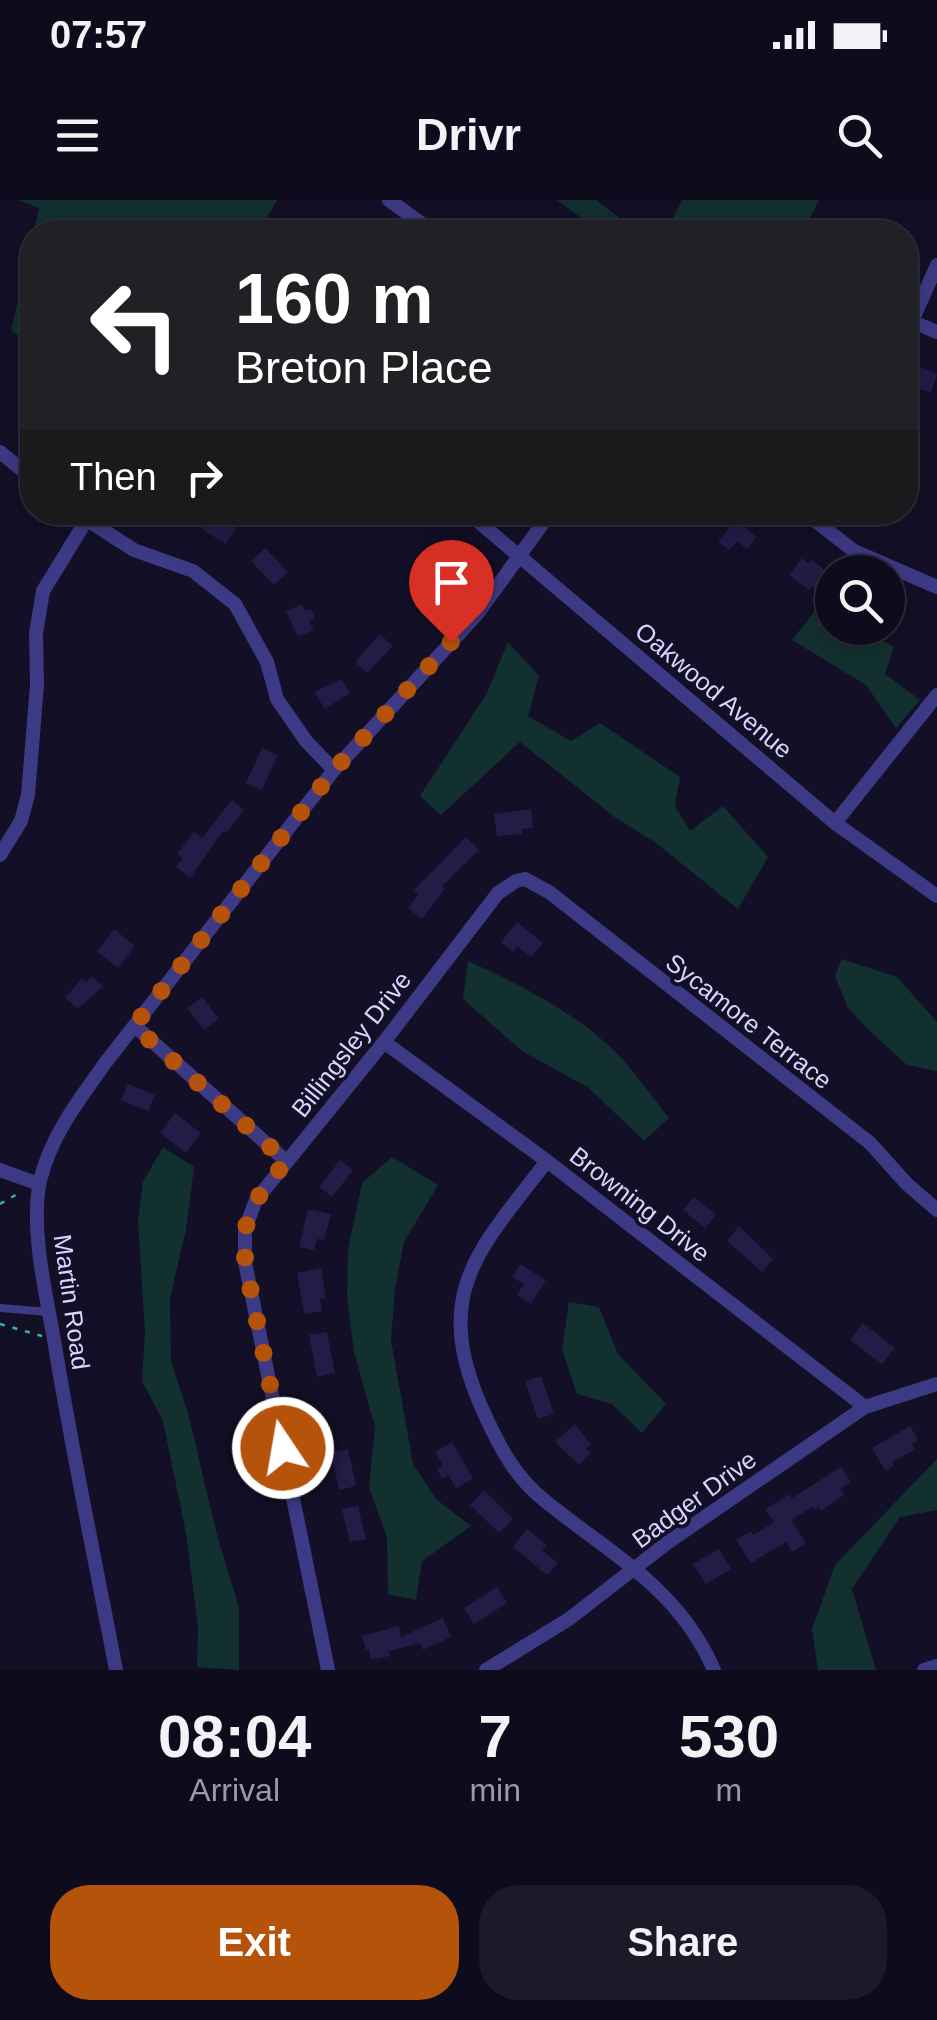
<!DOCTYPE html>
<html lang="en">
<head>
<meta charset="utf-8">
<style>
  body { margin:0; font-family:Arial,sans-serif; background:#1c1929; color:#f1f3f6; height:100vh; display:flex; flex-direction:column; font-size:38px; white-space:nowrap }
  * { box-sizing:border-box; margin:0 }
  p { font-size:32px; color:#9b9ba3 }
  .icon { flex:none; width:55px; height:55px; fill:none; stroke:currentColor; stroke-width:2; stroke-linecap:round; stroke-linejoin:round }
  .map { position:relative; height:1470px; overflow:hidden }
  .panel { display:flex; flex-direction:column; background:#0e0b1c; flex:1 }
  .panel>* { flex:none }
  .banner { position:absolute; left:20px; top:20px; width:898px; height:305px; border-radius:40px; box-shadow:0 5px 25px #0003,0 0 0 2px #2e2b3b; background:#202124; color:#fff; overflow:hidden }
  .controls { position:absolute; left:815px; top:355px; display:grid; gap:20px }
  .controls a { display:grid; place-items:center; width:90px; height:90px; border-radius:50%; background:#0e0b1c; box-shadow:0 5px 25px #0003,0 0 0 2px #2e2b3b; font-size:50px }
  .pin { position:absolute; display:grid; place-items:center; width:85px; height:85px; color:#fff; margin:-102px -42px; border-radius:50% 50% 50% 0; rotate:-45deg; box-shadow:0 0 10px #0007 }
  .pin .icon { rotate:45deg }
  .me { position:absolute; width:110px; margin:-55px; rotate:348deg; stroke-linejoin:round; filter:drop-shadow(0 0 8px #0008) }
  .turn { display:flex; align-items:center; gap:35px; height:210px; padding:0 50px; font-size:45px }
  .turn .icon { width:130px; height:130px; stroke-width:2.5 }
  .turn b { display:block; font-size:70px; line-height:85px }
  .then { display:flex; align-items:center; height:95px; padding:0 50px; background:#0003; gap:20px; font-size:38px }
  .eta { display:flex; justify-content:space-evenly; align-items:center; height:170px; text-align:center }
  .eta b { font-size:60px; font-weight:700; line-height:70px }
  .button { display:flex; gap:20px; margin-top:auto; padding:20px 50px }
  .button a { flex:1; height:115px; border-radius:40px; background:#b45309; color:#fff; font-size:40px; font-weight:700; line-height:115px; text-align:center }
  .button a+a { background:#1c1929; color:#f1f3f6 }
  .status { display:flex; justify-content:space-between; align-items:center; height:70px; padding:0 50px; background:#0e0b1c; direction:ltr }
  .status svg { height:28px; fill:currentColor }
  header { display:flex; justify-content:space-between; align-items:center; height:130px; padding:0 50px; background:#0e0b1c; font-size:45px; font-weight:700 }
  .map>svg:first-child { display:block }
  .green { fill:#12302f }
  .building { fill:#241b47 }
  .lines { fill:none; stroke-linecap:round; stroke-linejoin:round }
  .path { stroke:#2fb8b0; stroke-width:2.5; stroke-dasharray:5 8; stroke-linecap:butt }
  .lane { stroke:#3d3a85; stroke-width:8 }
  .street { stroke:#3d3a85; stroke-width:14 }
  .route { stroke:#b45309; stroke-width:18; stroke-dasharray:0 32.4 }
  .labels { text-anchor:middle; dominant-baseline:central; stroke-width:8; stroke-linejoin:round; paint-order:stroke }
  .street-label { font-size:25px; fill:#d9d4ff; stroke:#130f26 }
</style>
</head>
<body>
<div class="status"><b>07:57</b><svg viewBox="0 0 49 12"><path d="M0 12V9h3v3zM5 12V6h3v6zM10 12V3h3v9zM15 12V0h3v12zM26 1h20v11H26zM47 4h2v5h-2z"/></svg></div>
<header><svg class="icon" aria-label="menu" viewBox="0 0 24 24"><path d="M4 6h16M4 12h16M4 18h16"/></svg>Drivr<svg class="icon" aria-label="search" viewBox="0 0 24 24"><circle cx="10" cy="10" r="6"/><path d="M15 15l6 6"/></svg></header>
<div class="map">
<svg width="937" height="1470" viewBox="0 0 937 1470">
  <rect width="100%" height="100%" fill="#130f26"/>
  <path class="green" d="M19 0H277L259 32H34L39 8Z
    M557 0H596L626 23 672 20 682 0H819L803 32H600Z
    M32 38V144L11 131Z
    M818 407 832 415V428H857L894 447 885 474 920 500 896 528 866 485 792 440Z
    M508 442 539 476 528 516 571 541 600 523 680 577 675 606 690 631 723 606 768 657 738 709 656 643 616 618 520 542 441 615 420 596 487 493Z
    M842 759 897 777 937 822V871L907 865 870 831 848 808 835 776Z
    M468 761C525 787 582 815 625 862 640 880 654 899 669 918L644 941 589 888 522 851 463 799Z
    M163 947 194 967 186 1030 170 1098 171 1161 189 1217 217 1335 239 1408V1470L197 1467 198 1427 186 1333 163 1221 142 1181 145 1133 138 1020 143 982Z
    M392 957 438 985 404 1042 395 1089 391 1140 413 1264 437 1300 471 1326 422 1361 416 1400 388 1394 387 1338 369 1287 375 1227 354 1152 347 1096 348 1049 362 983Z
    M569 1102 599 1107 618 1154 666 1204 642 1233 612 1204 577 1194 562 1149Z
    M937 1259V1310L900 1317 852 1389 876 1470H818L812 1429 835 1365Z"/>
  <path class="building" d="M905 160 937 174 931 193 921 189 917 198 905 193Z
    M211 313 236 328 226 344 201 329Z
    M736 320 757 337 747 349 737 341 729 350 718 342Z
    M435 347 455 357 443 383 428 376 434 364 428 361Z
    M265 348 288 372 274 385 251 361Z
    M802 358 808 363 811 359 832 376V401L812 386 809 390 789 375Z
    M302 404 305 411 311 409 315 418 309 421 314 430 298 437 286 411Z
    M380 434 393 446 367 473 355 462Z
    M341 479 350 493 325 509 314 492Z
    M262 548 278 555 262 590 246 583Z
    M232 600 244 610 226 633 223 631 190 678 176 667 183 658 177 654 194 632 202 638Z
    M531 609 533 628 522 629V634L497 636 494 614Z
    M466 637 479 650 442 686 445 689 422 719 408 708 418 695 413 691Z
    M517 722 543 743 531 757 517 746 513 752 501 742Z
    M114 729 135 746 118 768 97 752Z
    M92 776 103 786 78 809 65 798 82 778 87 782Z
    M202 797 219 819 204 830 187 808Z
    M128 884 155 895 148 911 121 900Z
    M175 913 201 933 186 953 160 933Z
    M340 960 353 970 332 997 319 987Z
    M694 997 716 1015 705 1028 683 1010Z
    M308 1009 331 1014 324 1040 317 1039 314 1050 299 1047Z
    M739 1026 773 1059 762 1072 727 1041Z
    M520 1064 546 1080 531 1104 517 1095 524 1084 512 1077Z
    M321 1068 326 1098 320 1099 322 1111 304 1114 297 1073Z
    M863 1123 895 1148 882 1164 850 1140Z
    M327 1132 335 1173 317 1177 309 1135Z
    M541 1176 554 1214 538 1219 525 1181Z
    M575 1224 591 1244 586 1249 591 1253 579 1265 555 1242Z
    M910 1226 918 1240 912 1244 915 1249 892 1262 894 1266 885 1271 872 1248Z
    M452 1242 473 1278 456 1289 449 1275 442 1279 437 1269 443 1266 435 1252Z
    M348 1249 356 1286 339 1290 331 1252Z
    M841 1267 851 1282 840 1289 844 1295 821 1311 819 1307 814 1310 812 1307 791 1320 806 1343 792 1352 786 1342 751 1363 736 1340 751 1331 753 1335 774 1322 765 1309 790 1294 792 1298Z
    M484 1290 513 1319 499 1333 470 1305Z
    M358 1306 366 1339 350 1342 342 1309Z
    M527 1329 547 1345 542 1350 558 1363 547 1375 513 1347Z
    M719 1349 731 1369 706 1384 693 1364Z
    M497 1387 507 1403 474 1424 464 1408Z
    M443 1418 451 1437 423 1450 420 1443 389 1451 390 1456 371 1460 369 1449 366 1450 362 1436 399 1426 401 1437Z"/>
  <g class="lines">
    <path class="path" d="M0 1004 19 993
      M0 1124 42 1136"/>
    <path class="lane" d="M0 1108 49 1112"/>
    <path class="street" d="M389 0 433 32
      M906 119 937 132
      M912 121 937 65
      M0 252 32 278
      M75 312 134 350 193 371 235 404 267 462 277 499 306 541 334 570
      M467 312 835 623 937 696
      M804 312 854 351 937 387
      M835 623 937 495
      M0 655 21 621 28 595 37 485 36 433 43 391 86 321
      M135 826 286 961
      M384 842 547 961 865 1207
      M547 961C477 1052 430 1094 484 1213 499 1246 515 1277 544 1300 610 1354 678 1387 714 1470
      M0 970 39 984
      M116 1470C95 1360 72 1251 54 1140 46 1094 30 1028 40 981 50 937 80 898 106 862L334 570 478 413 551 312
      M328 1470 245 1062V1029L256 1000 384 842 498 693 516 681 525 679 549 692 870 943 907 984 937 1010
      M486 1470 569 1419 667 1343 865 1207 937 1184
      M924 1470 937 1466"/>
  </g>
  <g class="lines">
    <path class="route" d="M283 1248 245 1062V1029L256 1000 286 961 134 826 334 570 451 442"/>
  </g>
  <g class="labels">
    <g class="street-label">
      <text transform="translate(714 490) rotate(40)">Oakwood Avenue</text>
      <text transform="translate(749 821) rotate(38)">Sycamore Terrace</text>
      <text transform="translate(351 844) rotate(-52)">Billingsley Drive</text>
      <text transform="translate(640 1004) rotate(38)">Browning Drive</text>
      <text transform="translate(72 1102) rotate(82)">Martin Road</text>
      <text transform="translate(694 1299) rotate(-36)">Badger Drive</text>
    </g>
  </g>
</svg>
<div class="controls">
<a><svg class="icon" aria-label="search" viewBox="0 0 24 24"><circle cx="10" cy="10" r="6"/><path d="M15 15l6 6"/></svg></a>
</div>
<div class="pin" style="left:451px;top:442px;background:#d93025"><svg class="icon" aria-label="arrive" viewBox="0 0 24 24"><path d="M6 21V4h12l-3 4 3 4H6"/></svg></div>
<svg class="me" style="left:283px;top:1248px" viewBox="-20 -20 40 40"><circle r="17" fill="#b45309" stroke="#fff" stroke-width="3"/><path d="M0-11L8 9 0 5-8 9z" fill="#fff"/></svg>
<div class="banner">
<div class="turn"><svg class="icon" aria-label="left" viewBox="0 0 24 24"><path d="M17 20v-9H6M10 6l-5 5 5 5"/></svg><div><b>160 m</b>Breton Place</div></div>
<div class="then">Then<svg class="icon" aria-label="right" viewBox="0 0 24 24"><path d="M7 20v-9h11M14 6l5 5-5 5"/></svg></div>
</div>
</div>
<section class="panel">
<div class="eta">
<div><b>08:04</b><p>Arrival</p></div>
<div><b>7</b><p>min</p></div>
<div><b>530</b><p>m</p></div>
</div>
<div class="button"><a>Exit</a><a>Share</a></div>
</section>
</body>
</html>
